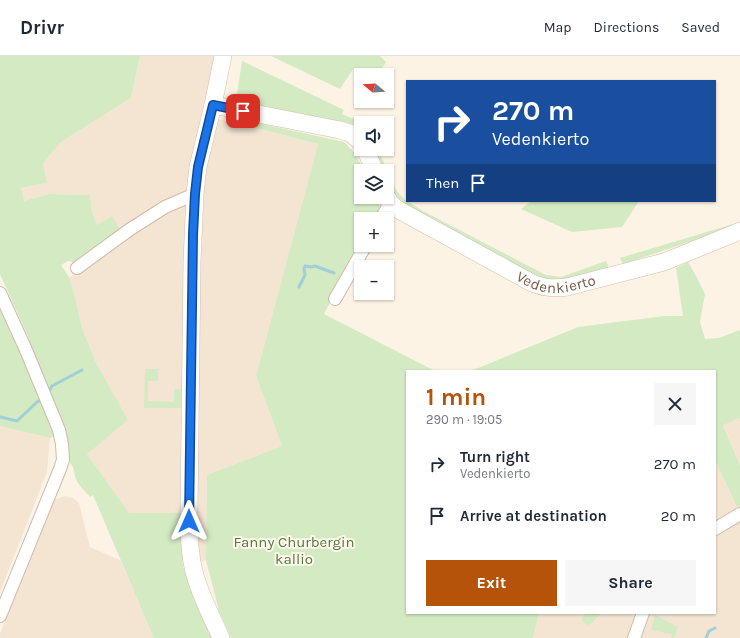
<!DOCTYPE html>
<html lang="en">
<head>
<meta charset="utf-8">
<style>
  body { margin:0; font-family:Karla,sans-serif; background:#f6f6f7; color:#1f2937; height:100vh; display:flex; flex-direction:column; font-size:15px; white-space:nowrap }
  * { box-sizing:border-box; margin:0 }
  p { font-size:13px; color:#747a83 }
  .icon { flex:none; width:22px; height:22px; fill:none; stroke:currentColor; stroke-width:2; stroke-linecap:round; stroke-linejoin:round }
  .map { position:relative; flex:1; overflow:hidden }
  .sheet { position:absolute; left:406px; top:314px; width:310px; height:244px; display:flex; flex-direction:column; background:#fff; border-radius:0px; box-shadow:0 1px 3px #0004 }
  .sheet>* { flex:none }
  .banner { position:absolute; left:406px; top:24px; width:310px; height:122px; border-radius:0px; box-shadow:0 1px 3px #0004; background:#1a4fa0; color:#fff; overflow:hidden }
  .needle { width:26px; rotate:288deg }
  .fabs { position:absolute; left:354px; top:12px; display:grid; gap:8px }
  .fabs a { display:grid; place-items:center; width:40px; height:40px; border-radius:0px; background:#fff; box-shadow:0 1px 3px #0004; font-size:20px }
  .pin { position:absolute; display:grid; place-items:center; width:34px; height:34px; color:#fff; margin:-17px; border-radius:8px; box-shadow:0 2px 6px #0006 }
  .me { position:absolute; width:44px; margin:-22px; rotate:0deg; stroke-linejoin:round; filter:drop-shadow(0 0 3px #0008) }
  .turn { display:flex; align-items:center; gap:14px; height:84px; padding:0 20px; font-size:18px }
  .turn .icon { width:52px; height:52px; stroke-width:2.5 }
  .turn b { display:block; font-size:28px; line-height:34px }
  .then { display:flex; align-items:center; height:38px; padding:0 20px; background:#0003; gap:8px; font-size:15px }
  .round { display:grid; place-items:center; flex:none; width:42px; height:42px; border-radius:0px; background:#f6f6f7 }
  .headline { display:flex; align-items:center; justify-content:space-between; height:68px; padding:0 20px }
  h1 { font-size:24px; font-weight:700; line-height:30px; color:#b45309 }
  .action { display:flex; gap:8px; margin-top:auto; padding:8px 20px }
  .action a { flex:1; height:46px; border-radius:0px; background:#b45309; color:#fff; font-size:16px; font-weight:700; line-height:46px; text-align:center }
  .action a+a { background:#f6f6f7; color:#1f2937 }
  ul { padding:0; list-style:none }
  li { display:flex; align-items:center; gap:12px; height:52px; padding:0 20px }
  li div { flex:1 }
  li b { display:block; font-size:15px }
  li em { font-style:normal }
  header { display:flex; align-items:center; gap:24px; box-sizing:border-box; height:56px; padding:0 20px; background:#fff; border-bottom:1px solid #e0e1e3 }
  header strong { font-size:19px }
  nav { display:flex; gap:22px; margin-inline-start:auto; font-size:14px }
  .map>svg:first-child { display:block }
  .residential { fill:#f4e5d3 }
  .green { fill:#d3eac3 }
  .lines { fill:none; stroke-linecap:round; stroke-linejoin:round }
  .stream { stroke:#a0cfd7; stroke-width:3 }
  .street-casing { stroke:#cebbab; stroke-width:14 }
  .secondary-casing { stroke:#d3bdab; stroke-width:18 }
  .street { stroke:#fff; stroke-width:12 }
  .secondary { stroke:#fff; stroke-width:17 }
  .route-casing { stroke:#114b97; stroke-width:10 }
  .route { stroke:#1a73e8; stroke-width:7 }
  .labels { text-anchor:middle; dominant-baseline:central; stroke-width:4; stroke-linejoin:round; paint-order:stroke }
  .street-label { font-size:15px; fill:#755a4a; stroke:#fff7eb }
  .park-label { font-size:15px; fill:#537b42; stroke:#fff7eb }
</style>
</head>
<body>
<header>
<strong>Drivr</strong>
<nav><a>Map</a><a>Directions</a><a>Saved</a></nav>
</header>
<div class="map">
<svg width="740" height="582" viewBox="0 0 740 582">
  <rect width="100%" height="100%" fill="#fcf3e5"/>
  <path class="residential" d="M140 0H217L211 61 318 88 256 320 282 390 207 419 206 504 183 511 180 458H129L87 398 97 309 82 272 75 241 69 221 86 213 91 208 97 169 92 156 90 139 49 138 24 145 21 132 47 127 43 107 61 86 131 42Z
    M740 362V409L723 368Z
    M0 370 50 382 47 416 0 536Z
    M715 404 737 451 740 450V582H533L539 557H715Z
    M65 440 73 442 79 447 90 491 120 504 155 582H0V578L49 451 56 443Z"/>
  <path class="green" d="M0 0H140L131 42 61 86 43 107 47 127 21 132 24 145 49 138 90 139 92 156 97 169 112 160 121 175 88 200 73 206 68 205 61 209 69 221 75 241 82 272 97 309 128 364 87 398 129 457H180L183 511 213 582H154L93 439 90 441C86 436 78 429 76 423 73 415 76 413 68 405L27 286 30 285 0 218Z
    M271 0H380L386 6 378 19H365L353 13 340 33Z
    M242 5 344 54 342 58 356 64 353 71 245 50 247 43 259 44 237 39Z
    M230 62H235L344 86 353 95 365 115H361V141H376L380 151 373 163H361V186L324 258 435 315H407V557H539L533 582H231L219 555 206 504 207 419 282 390 256 320 318 88 229 65Z
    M371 93H378L396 134 404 143 423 155 546 219 561 221 606 205 609 212 560 226 538 221 400 147C392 136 387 129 387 115H382Z
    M531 145H639L622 171 572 176 521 153Z
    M740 166V169L623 208 620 202Z
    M688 206 695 218 705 238 700 266 705 283 719 282 740 274V362L723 369 740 409V450L737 451 715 404V315H471L578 271 665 260H683L676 212Z
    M0 248 57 379 50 382 0 370Z
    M145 313H158V325H148V345L174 346V333H181V352H144Z
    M586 557H601L592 567 587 569 582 564V562Z
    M655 559 678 571 674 582H671L672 578 651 574Z"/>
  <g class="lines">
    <path class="stream" d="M299 231 305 219 304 213 305 210 311 211 315 210 334 217
      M48 337 52 330 82 314
      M0 361 17 365 37 346 42 343
      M706 582 709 575 715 572"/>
    <g class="street-casing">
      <path id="street" d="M381 163 390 147
        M77 212 129 174 165 151 195 138
        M0 237 26 294 59 374 62 388 63 404 60 413 0 560
        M335 243 366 189
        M715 473 740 458
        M634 582 643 557"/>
    </g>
    <g class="secondary-casing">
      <g id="secondary">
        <path d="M213 49 340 74 350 77 361 86"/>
        <path d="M365 93 375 115"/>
        <path id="s1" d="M387 141 390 147 397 153 532 227C544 232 554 233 567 231L664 206 740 175"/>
        <path d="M221 582C212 561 201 541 195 519 189 498 189 475 189 454L192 206 195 138 198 111 213 49 223 0"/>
      </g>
    </g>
    <use href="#street" class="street"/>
    <use href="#secondary" class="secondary"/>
  </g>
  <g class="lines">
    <g class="route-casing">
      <path id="route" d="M189 465 193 178 195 138 198 111 213 49 243 55"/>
    </g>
    <use href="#route" class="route"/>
  </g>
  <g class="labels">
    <g class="street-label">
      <text stroke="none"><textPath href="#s1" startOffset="194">Vedenkierto</textPath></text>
    </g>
    <g class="park-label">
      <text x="294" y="486">Fanny Churbergin<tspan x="294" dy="17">kallio</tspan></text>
    </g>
  </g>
</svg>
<div class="fabs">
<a><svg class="needle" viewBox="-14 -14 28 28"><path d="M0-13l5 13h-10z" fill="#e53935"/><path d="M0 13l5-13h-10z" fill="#747a83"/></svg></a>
<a><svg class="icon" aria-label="sound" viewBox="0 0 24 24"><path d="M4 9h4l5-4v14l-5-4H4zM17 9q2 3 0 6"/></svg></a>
<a><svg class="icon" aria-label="layers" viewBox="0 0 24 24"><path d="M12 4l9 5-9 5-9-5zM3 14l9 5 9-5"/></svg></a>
<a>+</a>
<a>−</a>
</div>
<div class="pin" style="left:243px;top:55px;background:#d93025"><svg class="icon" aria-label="arrive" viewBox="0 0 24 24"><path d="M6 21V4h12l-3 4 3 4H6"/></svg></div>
<svg class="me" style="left:189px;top:465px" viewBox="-20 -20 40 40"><path d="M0-17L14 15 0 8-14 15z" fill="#1a73e8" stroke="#fff" stroke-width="4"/></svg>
<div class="banner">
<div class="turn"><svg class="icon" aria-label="right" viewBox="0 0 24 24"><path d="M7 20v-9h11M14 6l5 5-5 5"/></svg><div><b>270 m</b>Vedenkierto</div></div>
<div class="then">Then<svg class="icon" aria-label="arrive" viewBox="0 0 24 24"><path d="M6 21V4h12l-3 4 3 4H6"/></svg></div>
</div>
<section class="sheet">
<div class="headline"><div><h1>1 min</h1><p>290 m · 19:05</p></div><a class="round"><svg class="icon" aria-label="close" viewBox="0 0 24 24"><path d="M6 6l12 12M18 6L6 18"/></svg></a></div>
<ul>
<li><svg class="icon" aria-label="right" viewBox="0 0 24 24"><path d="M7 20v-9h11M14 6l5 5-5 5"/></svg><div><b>Turn right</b><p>Vedenkierto</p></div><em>270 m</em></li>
<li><svg class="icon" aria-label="arrive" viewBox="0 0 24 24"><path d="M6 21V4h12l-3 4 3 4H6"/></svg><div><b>Arrive at destination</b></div><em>20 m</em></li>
</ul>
<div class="action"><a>Exit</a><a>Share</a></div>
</section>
</div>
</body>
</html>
